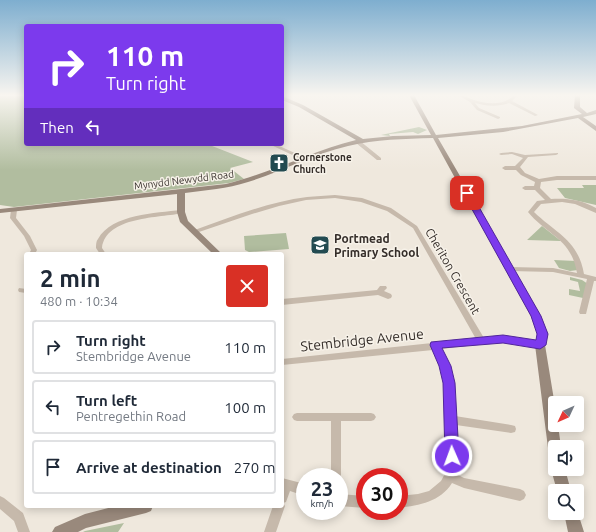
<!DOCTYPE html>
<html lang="en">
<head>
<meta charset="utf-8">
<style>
  body { margin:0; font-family:Ubuntu,sans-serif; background:#f6f6f7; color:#1f2937; height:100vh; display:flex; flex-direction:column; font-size:15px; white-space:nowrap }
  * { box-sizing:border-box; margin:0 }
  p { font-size:13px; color:#747a83 }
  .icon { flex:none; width:22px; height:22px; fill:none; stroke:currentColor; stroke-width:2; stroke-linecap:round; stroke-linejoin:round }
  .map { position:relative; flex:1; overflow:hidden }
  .side { position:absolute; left:24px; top:252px; width:260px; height:256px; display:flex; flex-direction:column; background:#fff; border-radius:4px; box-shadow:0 2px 10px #0003 }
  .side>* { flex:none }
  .hud { position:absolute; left:24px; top:24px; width:260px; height:122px; border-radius:4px; box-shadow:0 2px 10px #0003; background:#7c3aed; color:#fff; overflow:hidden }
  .needle { width:26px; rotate:226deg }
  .controls { position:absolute; left:548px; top:396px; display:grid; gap:8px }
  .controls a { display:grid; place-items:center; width:36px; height:36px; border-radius:4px; background:#fff; box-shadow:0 2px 10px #0003; font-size:20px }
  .speed { position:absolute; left:296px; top:468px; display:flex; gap:8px; font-size:20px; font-weight:700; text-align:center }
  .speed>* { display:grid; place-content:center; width:52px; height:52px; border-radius:50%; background:#fff; box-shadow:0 2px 10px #0003; line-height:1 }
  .speed small { font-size:10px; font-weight:400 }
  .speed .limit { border:6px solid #d22; background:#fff; color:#111 }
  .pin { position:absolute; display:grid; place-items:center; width:34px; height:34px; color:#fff; margin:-17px; border-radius:8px; box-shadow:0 2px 6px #0006 }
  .me { position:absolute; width:44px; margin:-22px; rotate:358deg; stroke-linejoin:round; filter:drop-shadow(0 0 3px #0008) }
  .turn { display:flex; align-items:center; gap:14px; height:84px; padding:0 16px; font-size:18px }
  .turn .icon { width:52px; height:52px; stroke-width:2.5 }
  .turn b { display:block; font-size:28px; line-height:34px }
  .then { display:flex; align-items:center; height:38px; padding:0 16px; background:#0003; gap:8px; font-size:15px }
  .round { display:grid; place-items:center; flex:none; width:42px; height:42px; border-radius:4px; background:#f6f6f7 }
  .summary { display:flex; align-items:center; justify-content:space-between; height:68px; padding:0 16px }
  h1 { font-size:24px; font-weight:600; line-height:30px }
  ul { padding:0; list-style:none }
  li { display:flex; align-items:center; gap:12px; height:54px; margin:0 8px 6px; padding:0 8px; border:2px solid #e0e1e3; border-radius:4px }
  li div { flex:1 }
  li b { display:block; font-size:15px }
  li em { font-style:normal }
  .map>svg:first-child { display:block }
  .green { fill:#b1bd9f }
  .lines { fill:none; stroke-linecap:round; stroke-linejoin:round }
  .street { fill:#c6b9ab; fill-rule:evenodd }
  .secondary { fill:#99897c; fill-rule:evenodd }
  .route { fill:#7c3aed; stroke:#51269a }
  .labels { text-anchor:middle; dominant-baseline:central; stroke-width:3; stroke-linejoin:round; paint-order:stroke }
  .far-poi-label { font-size:10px; font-weight:bold; fill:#342d29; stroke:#f7f2e9; text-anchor:start }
  .far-street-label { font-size:10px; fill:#342d29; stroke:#f7f2e9 }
  .poi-label { font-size:12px; font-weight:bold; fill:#342d29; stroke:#f7f2e9; text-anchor:start }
  .street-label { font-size:12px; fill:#342d29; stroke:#f7f2e9 }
  .near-street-label { font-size:14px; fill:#342d29; stroke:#f7f2e9 }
</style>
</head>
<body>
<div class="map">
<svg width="596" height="532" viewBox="0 0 596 532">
  <rect width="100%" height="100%" fill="#efe8dd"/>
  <path class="green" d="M0 95H26V144H207L253 162 230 168 244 179 229 183 14 207 0 205Z
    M419 127 427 130 418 134 413 132 389 134 390 136 381 135Z
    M582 185H596V205L565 198 557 188H584Z
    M542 226 561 241 527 240Z
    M286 233 289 249 249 252 245 250 244 236Z
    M554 260 576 261 578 270 570 271 559 268Z
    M570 277 582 280 588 284 583 298 569 295V289L580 291 578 282 570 280Z
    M124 523 118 532H83L85 531Z"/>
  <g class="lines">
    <path class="street" d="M458 95C464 95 468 98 474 100 486 104 504 106 514 95H518L512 101 538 115 535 116 509 103C498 107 486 106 475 103L479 108 500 117V118L498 119 477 110 470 102Z
      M356 141H360L381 158V160H377L356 143Z
      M269 144H275L308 159 303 160Z
      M512 152 525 155 558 153V154L556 155 528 157 520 167 525 173 539 179 557 176H596V180H557L541 182 540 188 551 199C567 198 582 200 596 208V213L575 204 562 202 541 204 534 212C557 234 578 240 584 274L596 277V281H594L586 314H580L579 312 587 279 553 272 510 271 506 269 510 267 553 268 577 273C571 238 548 236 528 212L537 201 545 200 535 190H525L522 188 525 186H534L535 182 521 175 516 170H505L502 168 505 166H515L523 158 512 154 501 155 499 154 501 153Z
      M335 195 362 198 391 208 417 226 484 338 503 336 543 343 544 345 543 347 540 348 503 342 441 349 449 366 454 383 455 416 511 425 515 426 516 429 515 432 511 433 456 425 458 468 456 474 464 478 520 489 524 491 526 495 524 499 520 501 464 488 452 483C440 502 420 505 399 508V496L418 494 429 491 441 481 448 468 444 383 441 366 433 350 282 365V359L432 343 435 342 438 343 476 339 413 228 387 211 361 202 335 198 306 200 279 206 252 214 196 233 194 234 191 232 192 231C229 218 267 202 307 197 316 196 325 196 335 195Z
      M14 208 17 210 16 218 30 236 37 250 35 254H29L31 250 24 236 10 218 11 210Z
      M181 210 183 211 184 212 183 213C160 218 106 216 102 248L106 254H100L96 248C96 245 96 241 98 239 112 214 156 213 181 210Z
      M380 286H386L387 288 384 291 391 294 392 296 391 298 388 299 378 295 282 305V299L377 290Z
      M19 288 26 289V293L19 292 18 290Z
      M297 413H371L374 414 376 417 374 420 371 421H341V477L340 481H339V477H331V421H297L294 420 292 417 294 414Z
      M282 478 305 484V496L290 491 286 502 283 503 285 506 276 532H264L273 506H282Z
      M339 494 365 496V508L339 506Z
      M0 496 4 498 23 513 30 532H18L14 521 0 509Z"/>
    <path class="secondary" d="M409 95H414L436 135 522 126 582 114 574 108 575 95H580V107L587 113 596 110V114L583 117 596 126V131L578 118 503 132 438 138 541 316 548 334 545 345 555 406V425H558L561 447H555V454L550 452 548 448 535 345 538 334 531 316 433 138C404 139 376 139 348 146 313 154 281 172 248 182 227 189 206 190 185 193V212L188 221 222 254H213L180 222 177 212V194L0 213V209L226 184C271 173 312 151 356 140L299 107 282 100V96L303 105 363 139 393 136 431 135Z
      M553 464H555V469H565L571 491H557L551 469Z
      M116 506H153L151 511 146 513 86 528 78 532H52L55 527 85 514Z
      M577 510 584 532H568L564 513H577Z"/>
  </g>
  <linearGradient id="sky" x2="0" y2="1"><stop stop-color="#7eaecf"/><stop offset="0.56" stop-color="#f8f5f0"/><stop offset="1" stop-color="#f8f5f0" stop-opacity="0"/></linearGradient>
  <rect width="596" height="170" fill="url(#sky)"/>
  <path class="route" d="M464 191 471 193 541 316 548 334 546 345 540 349 503 343 442 348 451 366 455 383 459 456 457 461 452 462 447 461 445 456 443 383 439 366 430 345 431 342 503 335 536 340 537 334 531 316 463 193Z"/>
  <defs>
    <g id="church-square" transform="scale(1)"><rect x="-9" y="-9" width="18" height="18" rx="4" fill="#234b51" stroke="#f7f2e9"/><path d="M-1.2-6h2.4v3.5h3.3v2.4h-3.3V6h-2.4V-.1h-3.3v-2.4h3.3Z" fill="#fff"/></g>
    <g id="school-square" transform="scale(1)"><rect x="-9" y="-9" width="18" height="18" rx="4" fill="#234b51" stroke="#f7f2e9"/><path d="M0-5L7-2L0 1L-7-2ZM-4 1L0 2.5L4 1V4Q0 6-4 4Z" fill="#fff"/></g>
  </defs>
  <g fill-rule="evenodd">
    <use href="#church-square" x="279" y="163"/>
    <use href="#school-square" x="320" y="245"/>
  </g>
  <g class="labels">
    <g class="far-poi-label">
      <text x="293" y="157">Cornerstone<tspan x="293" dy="12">Church</tspan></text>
    </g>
    <g class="far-street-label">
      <text transform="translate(184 180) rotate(-7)">Mynydd Newydd Road</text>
    </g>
    <g class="poi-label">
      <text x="334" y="238">Portmead<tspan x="334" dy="14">Primary School</tspan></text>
    </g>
    <g class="street-label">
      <text transform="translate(453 271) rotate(60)">Cheriton Crescent</text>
    </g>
    <g class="near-street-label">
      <text transform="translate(362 340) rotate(-6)">Stembridge Avenue</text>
    </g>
  </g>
</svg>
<div class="controls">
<a><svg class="needle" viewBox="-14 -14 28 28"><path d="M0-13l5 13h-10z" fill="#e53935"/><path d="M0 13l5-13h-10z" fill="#747a83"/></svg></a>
<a><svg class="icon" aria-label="sound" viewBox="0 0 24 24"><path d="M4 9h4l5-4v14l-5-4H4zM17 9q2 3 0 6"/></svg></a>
<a><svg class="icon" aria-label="search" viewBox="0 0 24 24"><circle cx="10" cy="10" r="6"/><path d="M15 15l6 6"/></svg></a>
</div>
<div class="speed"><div>23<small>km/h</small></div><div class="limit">30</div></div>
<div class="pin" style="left:467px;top:193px;background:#d93025"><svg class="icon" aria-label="arrive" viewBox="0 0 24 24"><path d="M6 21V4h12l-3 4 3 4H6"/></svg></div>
<svg class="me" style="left:452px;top:456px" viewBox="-20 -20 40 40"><circle r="17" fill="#7c3aed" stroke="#fff" stroke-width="3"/><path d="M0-11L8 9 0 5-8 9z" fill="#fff"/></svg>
<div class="hud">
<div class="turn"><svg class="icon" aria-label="right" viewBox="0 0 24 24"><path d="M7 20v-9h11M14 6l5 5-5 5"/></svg><div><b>110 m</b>Turn right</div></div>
<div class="then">Then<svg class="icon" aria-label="left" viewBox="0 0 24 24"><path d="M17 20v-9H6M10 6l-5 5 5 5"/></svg></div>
</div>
<section class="side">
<div class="summary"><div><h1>2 min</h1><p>480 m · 10:34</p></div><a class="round" style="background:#d93025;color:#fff"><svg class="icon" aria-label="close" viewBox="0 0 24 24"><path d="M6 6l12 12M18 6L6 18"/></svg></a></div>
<ul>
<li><svg class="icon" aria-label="right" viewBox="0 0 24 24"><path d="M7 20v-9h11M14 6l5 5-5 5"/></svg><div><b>Turn right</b><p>Stembridge Avenue</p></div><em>110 m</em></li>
<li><svg class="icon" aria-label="left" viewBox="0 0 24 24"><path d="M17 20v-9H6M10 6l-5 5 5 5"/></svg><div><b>Turn left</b><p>Pentregethin Road</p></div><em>100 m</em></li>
<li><svg class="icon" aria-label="arrive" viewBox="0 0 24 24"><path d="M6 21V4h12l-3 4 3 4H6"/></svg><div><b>Arrive at destination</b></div><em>270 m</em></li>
</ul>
</section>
</div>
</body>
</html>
